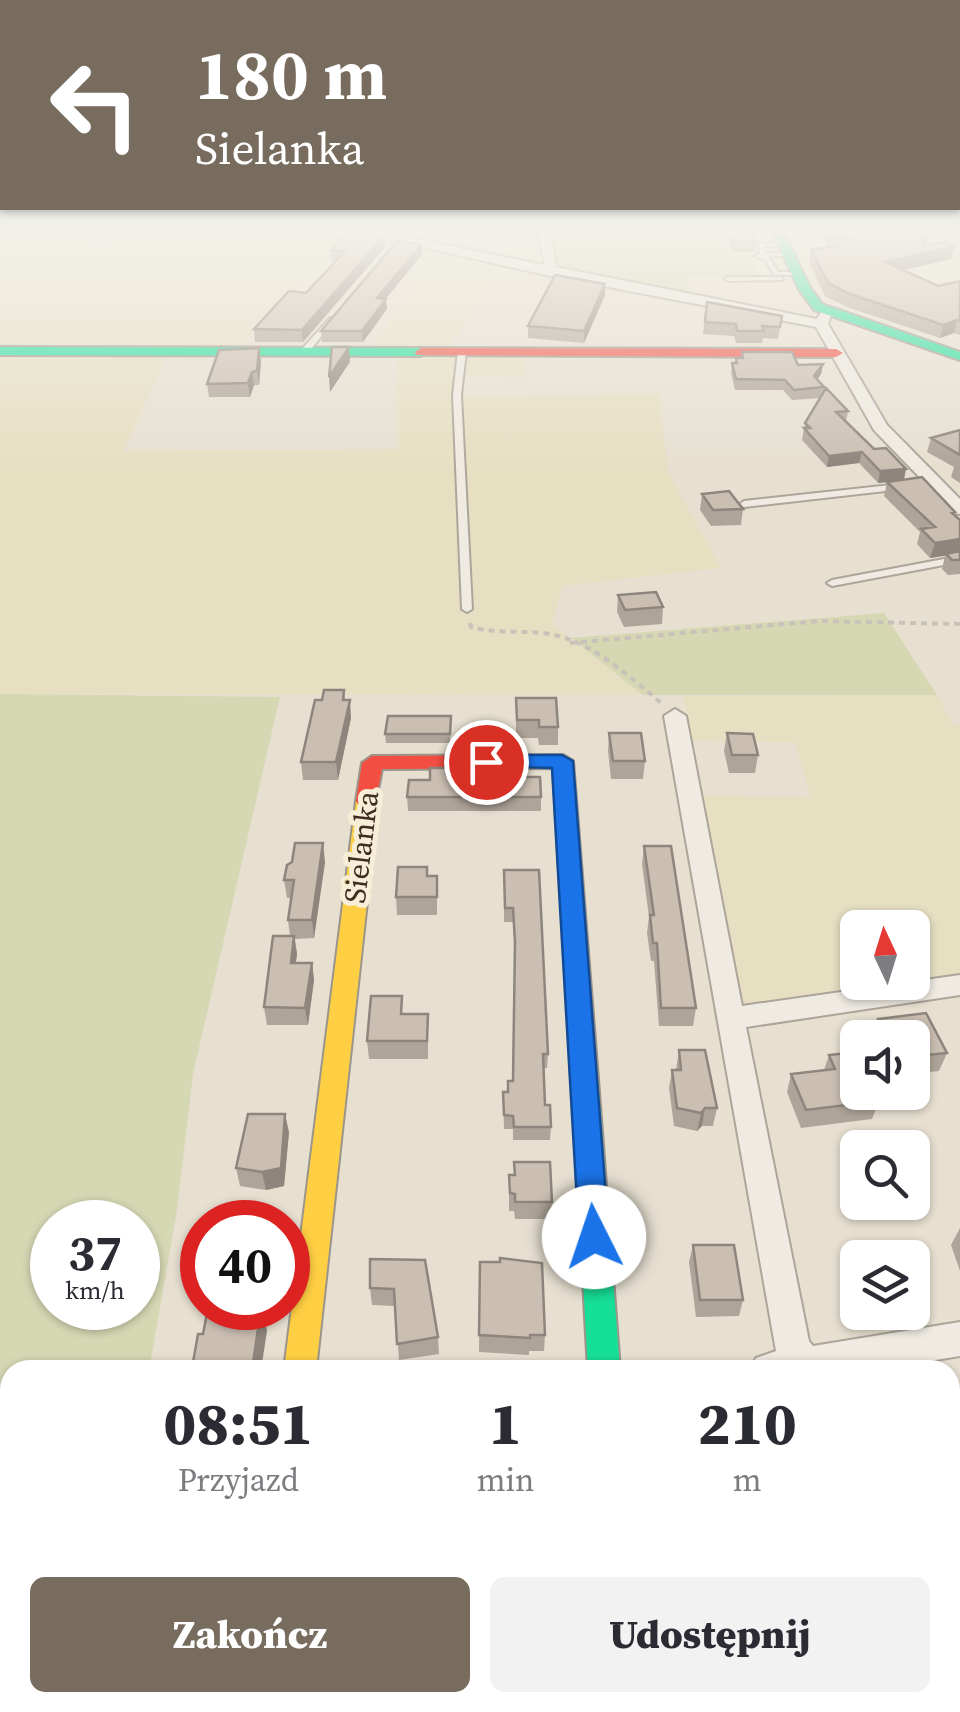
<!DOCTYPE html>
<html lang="pl">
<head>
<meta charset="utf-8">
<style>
  body { margin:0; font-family:"Source Serif 4",serif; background:#f2f2f3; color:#2b2b33; height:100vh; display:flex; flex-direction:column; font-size:38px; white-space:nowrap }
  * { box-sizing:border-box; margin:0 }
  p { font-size:32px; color:#7c7c81 }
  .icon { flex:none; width:55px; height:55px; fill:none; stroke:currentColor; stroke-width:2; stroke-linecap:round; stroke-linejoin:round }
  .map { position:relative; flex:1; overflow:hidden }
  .side { position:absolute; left:0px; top:1360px; width:960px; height:352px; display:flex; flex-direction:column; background:#fff; border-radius:30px 30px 0 0; box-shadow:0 2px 8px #0004 }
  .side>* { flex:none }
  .top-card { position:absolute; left:0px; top:0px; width:960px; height:210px; box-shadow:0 2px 8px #0004; background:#786c5e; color:#fff; overflow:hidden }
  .needle { width:65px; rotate:356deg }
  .fabs { position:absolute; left:840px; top:910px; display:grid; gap:20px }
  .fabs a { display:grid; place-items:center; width:90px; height:90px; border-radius:15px; background:#fff; box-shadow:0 2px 8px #0004; font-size:50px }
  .speed { position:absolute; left:30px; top:1200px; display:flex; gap:20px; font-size:50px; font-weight:700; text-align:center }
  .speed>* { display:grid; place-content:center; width:130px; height:130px; border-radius:50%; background:#fff; box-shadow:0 2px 8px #0004; line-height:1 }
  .speed small { font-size:25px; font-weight:400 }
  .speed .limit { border:15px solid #d22; background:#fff; color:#111 }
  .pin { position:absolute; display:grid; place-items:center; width:85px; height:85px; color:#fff; margin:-42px; border:5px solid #fff; border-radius:50%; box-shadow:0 2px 10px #0007 }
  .me { position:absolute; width:110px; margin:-55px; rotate:356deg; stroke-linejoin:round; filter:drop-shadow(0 0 8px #0008) }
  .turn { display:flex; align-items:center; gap:35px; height:210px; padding:0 30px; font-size:45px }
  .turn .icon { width:130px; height:130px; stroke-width:2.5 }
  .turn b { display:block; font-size:70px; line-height:85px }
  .eta { display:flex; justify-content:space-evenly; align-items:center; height:170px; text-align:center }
  .eta b { font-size:60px; font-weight:800; line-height:70px }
  .action { display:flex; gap:20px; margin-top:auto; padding:20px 30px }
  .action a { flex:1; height:115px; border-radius:15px; background:#786c5e; color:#fff; font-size:40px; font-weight:800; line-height:115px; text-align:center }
  .action a+a { background:#f2f2f3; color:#2b2b33 }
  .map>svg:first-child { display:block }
  .farmland { fill:#e6dfc2; fill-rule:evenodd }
  .green { fill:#d6d7b3; fill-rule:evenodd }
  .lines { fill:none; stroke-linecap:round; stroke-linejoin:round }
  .lane-casing { stroke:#ada599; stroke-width:4 }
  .street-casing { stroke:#ada599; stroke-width:4 }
  .fast-casing { stroke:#9c958a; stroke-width:4 }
  .slow-casing { stroke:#9c958a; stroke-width:4 }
  .jam-casing { stroke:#9c958a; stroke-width:4 }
  .path { stroke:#c8c2b9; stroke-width:4; stroke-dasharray:6 5; stroke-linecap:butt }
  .lane { fill:#efebe3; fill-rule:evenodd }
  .street { fill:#efebe3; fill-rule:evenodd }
  .fast { fill:#16e098; fill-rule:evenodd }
  .slow { fill:#ffcf43; fill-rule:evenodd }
  .jam { fill:#f24e42; fill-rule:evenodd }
  .wall { fill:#afa499 }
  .shaded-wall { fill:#8e867d }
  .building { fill:#cbbfb2; stroke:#8e867d; stroke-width:2.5 }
  .route { fill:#1a73e8; stroke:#114b97; stroke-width:2.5 }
  .labels { text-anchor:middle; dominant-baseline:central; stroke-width:10; stroke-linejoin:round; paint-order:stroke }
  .street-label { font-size:30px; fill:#3d2e20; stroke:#f7eed8 }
</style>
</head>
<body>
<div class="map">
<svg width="960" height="1712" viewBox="0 0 960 1712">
  <rect width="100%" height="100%" fill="#e7e0d1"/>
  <path class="farmland" d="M0 229H61L46 240 110 247 126 233 187 238 199 229 351 232 241 348H0Z
    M439 251 504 264 447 350 370 349Z
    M0 353H167L124 451 399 449 397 354H526V377L464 376 465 398 659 394 668 472 721 568 563 586 552 624 643 695 0 694Z
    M937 695 954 725H960V976L743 1007 702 796 811 797 795 742 692 741 683 696ZM858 928H912V982H858Z"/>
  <path class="green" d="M549 232H719L727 255H749L759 277H687L690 296 561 272Z
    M884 613 937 695H643L571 638Z
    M0 694 280 697 193 1074 177 1210 149 1370H10V1430H0ZM138 1222V1308H52V1222Z"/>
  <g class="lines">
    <g class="lane-casing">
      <path id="lane" d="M123 229H130L119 239H115V237Z
        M408 229 410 231 407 233 361 234 358 232 361 230Z
        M759 243H783L781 246H764L766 254 786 252 788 255 767 257 770 259 778 272H797L799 275H774L766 261 755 256 760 254Z
        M781 277 783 280 728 281 725 279 728 277Z
        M330 318 335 319 308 353H302V349Z
        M462 349 466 351 461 395 472 609 467 612 462 609 453 395 458 351Z
        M900 484 904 487 903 489 744 507 740 504 744 501Z
        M960 556V562L832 586 827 583 832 580Z"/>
    </g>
    <g class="street-casing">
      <path id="street" d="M342 229H368L545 265 537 229H549L556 267 817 319 823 309H833L828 324 887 425 960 499V514L954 513 874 430 816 327 546 275Z
        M675 709 686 716 742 1006 960 975V995L746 1027 809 1341 813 1346 960 1322V1356L874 1370H751L756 1358 776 1351 664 716Z
        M0 1436H10V1474H0Z
        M10 1669V1702H26L0 1712V1670Z
        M212 1702H254V1712H212Z
        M651 1702H693L695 1712H653Z
        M892 1702H935L937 1712H895Z"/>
    </g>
    <g class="fast-casing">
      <path id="fast" d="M771 229H782L810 287 822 304 960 352V360L814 310 798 288Z
        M0 347 421 348 427 352 421 356 0 355Z
        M584 1055 593 1058 597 1066 620 1370H588L571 1066 575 1058Z"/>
    </g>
    <g class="slow-casing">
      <path id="slow" d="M367 794 378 801 316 1370H284L356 801Z"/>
    </g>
    <g class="jam-casing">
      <path id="jam" d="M421 348 836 349 843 353 836 357 416 355 415 352Z
        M563 755 573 761 597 1066 593 1074 584 1077 575 1074 571 1066 553 768 382 769 375 806H359L356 801 362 763 372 756Z"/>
    </g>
    <path class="path" d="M470 623 471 627C497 634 523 630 549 634 590 640 630 677 661 703
      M570 643 819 621 960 624"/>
    <use href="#lane" class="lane"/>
    <use href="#street" class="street"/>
    <use href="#fast" class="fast"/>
    <use href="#slow" class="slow"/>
    <use href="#jam" class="jam"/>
  </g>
  <path class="wall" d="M427 229H524V230L427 231Z
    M725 229H753L757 242 755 252H732Z
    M801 229H915L928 235 926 245 954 247 951 259 902 270 938 286 960 281V335L954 333 940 338 847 307 825 296 809 262 811 250 826 247 827 241Z
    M384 236 385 247 303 342H255L254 329 306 293 335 261H331V250Z
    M421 245 422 255 385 299 387 309 363 342H322L321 331Z
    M605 284V295L584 343 528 338V326Z
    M707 302 782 316 778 339 763 338 762 343H736L734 336 703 334Z
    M742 352 798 365 823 364 821 374 817 380 824 387V391L848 411 846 422 904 480 960 520V574L948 575 942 569 945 556 930 558 917 544 920 532 884 496 887 482 878 483 859 463 827 467 802 440 805 423 820 398 792 400 783 390H735L731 373 732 363H735L736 358H741Z
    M261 361 259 385H254L250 397H209L207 384Z
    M960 430V483L951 477 954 467 927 452 931 438Z
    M702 494 743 509 741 525 711 526 700 510Z
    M618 595 663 607 662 624 624 627 617 612Z
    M344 690 345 700 351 718 338 780H303L301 762 322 700Z
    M516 698 558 727V745H539L538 738H516Z
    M451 716 450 743H386L385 734Z
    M475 729H494V748H475Z
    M609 733 645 761 643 779H611L608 751Z
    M727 733 758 755 755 773H729L724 751Z
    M449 777 541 797V811H408L407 797 430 780Z
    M644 846 696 1008 693 1026H659L654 961H651L647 933 649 917 642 864Z
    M325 862 314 938 295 939 297 954 296 963H312L314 980 308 1025H267L264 1007 290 936 288 920 291 898H287L284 880Z
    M504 870 548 1054 547 1068H544L545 1105 551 1127 550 1140H513V1129H504L503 1092H508L512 1081 515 956 513 922H504Z
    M427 876H437V915H397L396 897Z
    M403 1014H428V1059H369L367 1041Z
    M878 1019 947 1053 939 1071 920 1073 917 1067 912 1068V1038H872Z
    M679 1050 717 1108 713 1126H702L697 1131 674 1126 669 1088 672 1070H676Z
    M829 1055 879 1101 872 1119 801 1128 787 1092 791 1074 824 1070Z
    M289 1132 284 1186 266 1190 240 1186 236 1168Z
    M514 1162 552 1202 551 1219H515L514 1211H509V1175H514Z
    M960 1228V1271L951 1245Z
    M693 1245 743 1300 739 1316 696 1317 689 1262Z
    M425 1260 438 1337 439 1354 399 1360 395 1306 372 1305 370 1288Z
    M480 1262 545 1335 544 1351H529V1355L479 1352Z
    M960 1549V1659L950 1660V1550Z
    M750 1702H822L824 1710 823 1712H752Z"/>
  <path class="shaded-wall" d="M384 236 385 247 303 342 302 330Z
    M421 245 422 255 377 309V298Z
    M954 247 951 259 882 275 885 262Z
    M605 284V295L584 343V331Z
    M386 299 387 309 363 342 362 331Z
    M957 320 954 333 940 338 943 325Z
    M349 347 350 362 330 392 329 377Z
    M259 348 261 361 259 385 257 371Z
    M823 364 821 374 812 387 814 376Z
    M252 372 254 385 250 397 248 383Z
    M862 452 859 463 827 467 829 456Z
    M906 469 904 480 878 483 880 471Z
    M960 539V553L930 558 935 543Z
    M350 700 351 718 338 780 336 762Z
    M323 843 325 862 314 938 312 920Z
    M294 936 297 954 293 980 291 963Z
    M312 963 314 980 308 1025 305 1008Z
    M705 1108 702 1126 697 1131 701 1113Z
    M285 1114 289 1132 284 1186 266 1190 262 1172Z
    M257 1308H263L267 1331 261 1370H252Z
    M10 1498V1550L4 1573 0 1567V1536Z"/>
  <path class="building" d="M347 229 384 236 302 330 254 329 289 291 306 293 345 251 331 250Z
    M730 229H752L757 242H733Z
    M830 229H915L928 235 921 238 925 245 944 242 954 247 885 262 938 286 960 281V321L957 320 943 325 850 294 828 283 811 250 839 245 827 240H853Z
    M398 240 421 245 377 298 386 299 362 331H321Z
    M555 275 605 284 584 331 528 326Z
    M707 302 782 316 780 327 762 326 764 331H737L736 324 705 322Z
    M332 347H349L329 377Z
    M259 348 257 371 252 372 248 383 207 384 219 350Z
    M742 352H792L798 365 823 364 814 376 824 387 794 390 785 380 736 379 732 363H737L736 358H743Z
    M826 388 848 411 836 412 874 449 886 448 906 469 880 471 862 452 829 456 804 428H810L805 423Z
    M960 430V455L931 438Z
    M922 477 955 512 952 513 960 520V539L935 543 921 529 935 527 887 482Z
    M729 491 743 509 713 510 702 494Z
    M960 551V560H952L946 554Z
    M656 592 663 607 625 610 618 595Z
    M324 690H344L343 700H350L336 762H301L315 700H322Z
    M516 698H556L558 727H539V720H517Z
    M388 716H451L450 734H385Z
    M475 729H494V739H475Z
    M609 733H641L645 761H613Z
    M727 733 753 734 758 755H732Z
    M430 768H449V777H540L541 797H407L409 780H430Z
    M295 843H323L312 920H288L294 880H284L287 865 292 862Z
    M644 846H671L696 1008H661L657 943H653L650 915H654Z
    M398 867H427V876H437V897H396Z
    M504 870H539L548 1054H543L545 1105H550L551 1127H514L513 1116 504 1115 503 1092H508V1081H513L515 942 513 908H505Z
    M273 936H294L291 963H312L305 1008 264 1007Z
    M371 996H402L401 1014H428L427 1041H367Z
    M926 1013 947 1053 927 1055 924 1049 912 1050V1038H887L878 1019Z
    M679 1050H705L717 1108H705L701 1113 677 1108 672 1070H681Z
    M856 1052 858 1054V1092H875L879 1101 806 1110 791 1074 835 1069 829 1055Z
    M248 1114H285L281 1168 262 1172 236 1168Z
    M514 1162H550L552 1202H515V1194L510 1193 509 1175H515Z
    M693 1245H734L743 1300H700Z
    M500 1258 542 1263 545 1335H530V1338L479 1335 480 1262H500Z
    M370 1259 425 1260 438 1337 397 1344 394 1289 370 1288Z
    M208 1308H261L252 1370 192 1368 198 1334H203Z
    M0 1481H10V1498L0 1536Z
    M960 1549V1634L950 1606V1550Z
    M510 1702H577L579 1712H510Z
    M759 1702H822L824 1710 810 1712H761Z
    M382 1703V1712H313V1709Z"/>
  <linearGradient id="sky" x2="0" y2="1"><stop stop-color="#96bed9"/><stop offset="0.49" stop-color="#f4f1ea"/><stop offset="1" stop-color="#f4f1ea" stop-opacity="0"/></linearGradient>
  <rect width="960" height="469" fill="url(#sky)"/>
  <path class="route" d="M486 755H562L573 761 609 1237 605 1247 594 1251 583 1247 579 1237 552 768 479 766 476 762Z"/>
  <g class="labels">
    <g class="street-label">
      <text transform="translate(361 847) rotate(-83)">Sielanka</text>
    </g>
  </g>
</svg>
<div class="fabs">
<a><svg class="needle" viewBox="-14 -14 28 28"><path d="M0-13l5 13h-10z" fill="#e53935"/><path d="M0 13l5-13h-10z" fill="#7c7c81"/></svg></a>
<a><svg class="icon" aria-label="sound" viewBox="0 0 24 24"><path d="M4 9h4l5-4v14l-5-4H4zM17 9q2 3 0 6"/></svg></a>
<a><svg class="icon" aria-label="search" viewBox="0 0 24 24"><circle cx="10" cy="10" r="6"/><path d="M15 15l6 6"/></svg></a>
<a><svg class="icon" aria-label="layers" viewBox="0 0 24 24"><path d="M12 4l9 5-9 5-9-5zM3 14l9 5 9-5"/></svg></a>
</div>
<div class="speed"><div>37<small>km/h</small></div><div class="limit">40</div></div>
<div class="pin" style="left:486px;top:762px;background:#d93025"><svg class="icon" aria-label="arrive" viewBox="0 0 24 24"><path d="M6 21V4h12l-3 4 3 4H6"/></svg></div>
<svg class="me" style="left:594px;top:1237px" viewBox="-20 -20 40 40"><circle r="19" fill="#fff"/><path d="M0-13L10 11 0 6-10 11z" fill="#1a73e8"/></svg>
<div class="top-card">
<div class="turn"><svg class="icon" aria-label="left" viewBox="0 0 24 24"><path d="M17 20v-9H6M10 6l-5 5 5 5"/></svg><div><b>180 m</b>Sielanka</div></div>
</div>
<section class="side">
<div class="eta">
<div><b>08:51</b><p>Przyjazd</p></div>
<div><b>1</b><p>min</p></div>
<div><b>210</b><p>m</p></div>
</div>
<div class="action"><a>Zakończ</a><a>Udostępnij</a></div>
</section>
</div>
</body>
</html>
